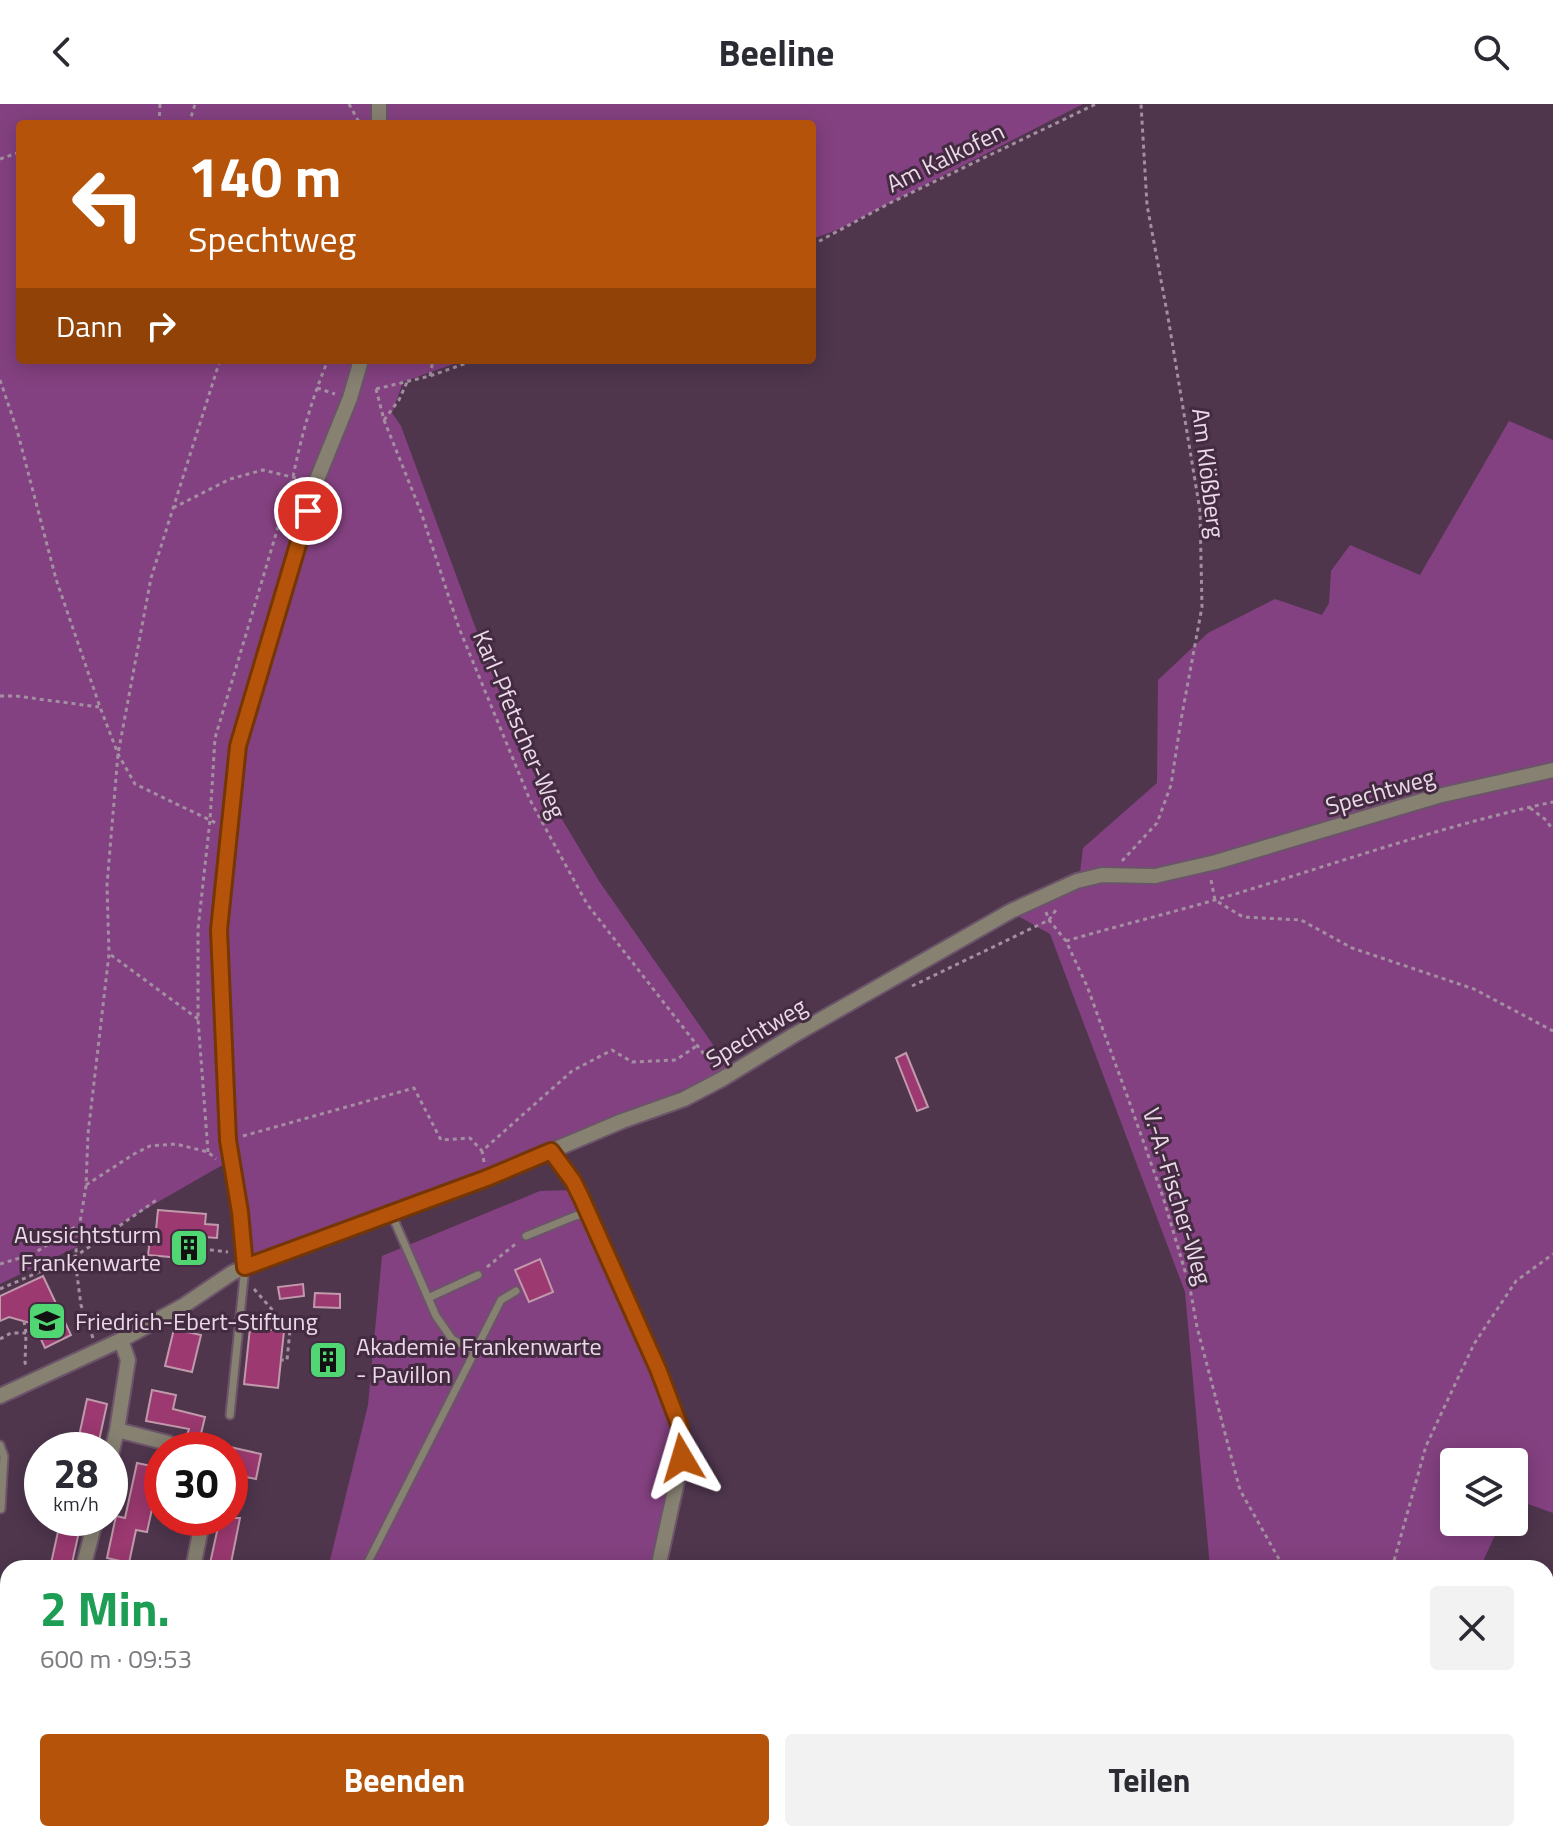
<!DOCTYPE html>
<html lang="de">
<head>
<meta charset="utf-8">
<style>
  body { margin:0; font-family:"Titillium Web",sans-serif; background:#f2f2f3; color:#2b2b33; height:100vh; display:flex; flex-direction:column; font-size:30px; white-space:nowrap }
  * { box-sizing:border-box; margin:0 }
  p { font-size:26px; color:#7c7c81 }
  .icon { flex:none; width:44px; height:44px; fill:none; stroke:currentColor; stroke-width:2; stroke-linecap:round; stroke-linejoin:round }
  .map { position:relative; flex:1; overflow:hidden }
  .side { position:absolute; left:0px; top:1456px; width:1554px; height:282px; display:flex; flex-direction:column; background:#fff; border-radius:24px 24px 0 0; box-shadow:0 4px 20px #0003 }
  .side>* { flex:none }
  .guide { position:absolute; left:16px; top:16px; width:800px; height:244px; border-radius:8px; box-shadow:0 4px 20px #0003; background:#b45309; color:#fff; overflow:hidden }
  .fabs { position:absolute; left:1440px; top:1344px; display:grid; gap:16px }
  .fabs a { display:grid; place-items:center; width:88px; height:88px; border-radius:8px; background:#fff; box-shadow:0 4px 20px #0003; font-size:40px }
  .speed { position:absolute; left:24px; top:1328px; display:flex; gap:16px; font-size:40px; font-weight:700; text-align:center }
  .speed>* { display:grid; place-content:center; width:104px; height:104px; border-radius:50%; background:#fff; box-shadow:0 4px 20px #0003; line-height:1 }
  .speed small { font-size:20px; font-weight:400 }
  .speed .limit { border:12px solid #d22; background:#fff; color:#111 }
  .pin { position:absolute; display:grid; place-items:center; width:68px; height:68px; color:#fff; margin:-34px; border:4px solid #fff; border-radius:50%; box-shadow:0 2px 8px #0007 }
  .me { position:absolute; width:88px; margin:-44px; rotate:353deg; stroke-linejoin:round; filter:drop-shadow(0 0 6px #0008) }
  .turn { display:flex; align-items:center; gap:28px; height:168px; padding:0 40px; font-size:36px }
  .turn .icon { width:104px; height:104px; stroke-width:2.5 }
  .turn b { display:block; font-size:56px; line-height:68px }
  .then { display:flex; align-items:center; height:76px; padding:0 40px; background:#0003; gap:16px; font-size:30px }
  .round { display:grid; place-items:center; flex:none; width:84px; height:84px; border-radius:8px; background:#f2f2f3 }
  .head { display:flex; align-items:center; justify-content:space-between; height:136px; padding:0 40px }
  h1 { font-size:48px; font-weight:700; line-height:60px; color:#1e9e55 }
  .button { display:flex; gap:16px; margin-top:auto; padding:16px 40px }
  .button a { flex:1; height:92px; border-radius:8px; background:#b45309; color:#fff; font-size:32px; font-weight:700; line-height:92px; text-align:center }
  .button a+a { background:#f2f2f3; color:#2b2b33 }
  header { display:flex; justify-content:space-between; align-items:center; height:104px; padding:0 40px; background:#fff; font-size:36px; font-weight:700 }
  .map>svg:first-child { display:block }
  .green { fill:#844181 }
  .building { fill:#9b3970; stroke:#c09aab; stroke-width:2 }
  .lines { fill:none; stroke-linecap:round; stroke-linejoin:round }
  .lane-casing { stroke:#6b5469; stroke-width:11 }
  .street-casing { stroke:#6b5469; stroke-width:18 }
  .path { stroke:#a38fa1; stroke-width:3; stroke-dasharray:4 4; stroke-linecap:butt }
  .lane { stroke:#878172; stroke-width:7 }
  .street { stroke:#878172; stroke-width:14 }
  .route-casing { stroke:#753606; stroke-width:20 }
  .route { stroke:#b45309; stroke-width:14 }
  .labels { text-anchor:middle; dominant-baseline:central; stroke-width:6; stroke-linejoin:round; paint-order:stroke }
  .street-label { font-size:24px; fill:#eadae8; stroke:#442b42 }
  .poi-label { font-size:24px; fill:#eadae8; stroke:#442b42; text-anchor:start }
</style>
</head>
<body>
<header><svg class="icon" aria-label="back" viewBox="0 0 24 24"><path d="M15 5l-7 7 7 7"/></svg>Beeline<svg class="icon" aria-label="search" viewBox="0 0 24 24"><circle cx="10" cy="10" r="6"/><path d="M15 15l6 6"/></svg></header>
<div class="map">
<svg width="1553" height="1737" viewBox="0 0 1553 1737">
  <rect width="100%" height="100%" fill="#4f364d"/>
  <path class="green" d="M0 0H1083L837 126 812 135V20H20V256H465L403 278 392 309 401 322 521 647 599 777 730 965 552 1042 250 1155 226 1059 95 1134 0 1180Z
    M1509 317 1553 336V1409L1514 1395V1358H1454V1418H1501L1480 1464H1210L1185 1188 1050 830 1018 812 1075 785 1080 769 1083 744 1157 679 1158 576 1208 529 1275 495 1322 511 1329 499 1331 467 1350 441 1420 471Z
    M573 1086 661 1288 673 1335V1369L652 1464H328L368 1301 382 1152 540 1087Z
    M389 1730H512V1737H387Z
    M632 1730H812V1737H632Z"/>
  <path class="building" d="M906 949 928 1003 917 1007 896 954Z
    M158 1106 206 1110 205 1120 218 1121 217 1134 204 1133 203 1139 195 1138 194 1151 182 1150 181 1154 148 1151 150 1135 155 1136Z
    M540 1155 553 1188 529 1198 515 1166Z
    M43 1172 71 1231 45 1244 34 1220 9 1213 0 1217V1192Z
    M303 1180 304 1192 280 1195 278 1183Z
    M315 1189 340 1190V1204L314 1203Z
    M250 1224 284 1227 278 1284 244 1280Z
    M174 1225 201 1231 192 1268 165 1262Z
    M321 1238 338 1240 335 1273 318 1272Z
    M152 1286 176 1291 173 1305 205 1313 200 1334 187 1331 189 1325 146 1317Z
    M87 1295 107 1300 97 1346H76Z
    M230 1343 261 1350 256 1375 230 1370Z
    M137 1359 161 1364 147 1428 136 1426 129 1459 107 1454 116 1412 125 1414Z
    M61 1414H82L71 1464H50Z
    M220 1414H240L230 1464H209Z"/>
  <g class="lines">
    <g class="lane-casing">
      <path id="lane" d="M391 1109 436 1212 452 1235 474 1247
        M526 1132 575 1112 588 1109
        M428 1194 478 1171
        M230 1311 245 1163
        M0 1341 4 1352 1 1405
        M365 1464 501 1196 516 1187"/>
    </g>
    <g class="street-casing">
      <path id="street" d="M379 20V0
        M551 1047 573 1077 588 1109 658 1265 680 1323 682 1354 658 1464
        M245 1163 240 1108 228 1036 219 826 238 642 316 378 350 294 361 256
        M0 1292 121 1236 183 1202 232 1169 245 1163 487 1074 622 1017 684 995 722 975 794 931 1011 807 1077 777 1102 771 1155 772 1216 758 1438 692 1553 666
        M117 1326 168 1339 182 1346
        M110 1355 117 1326 128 1256 121 1236
        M83 1464 96 1414
        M193 1464 203 1414
        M0 1680 8 1666
        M0 1717 8 1721
        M30 1730 52 1737
        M625 1730V1737
        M99 1737 106 1730"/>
    </g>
    <path class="path" d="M349 0 360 20
      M159 20 160 0
      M189 20 195 0
      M0 55 20 48
      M812 141 890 99 1096 0
      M430 272 433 256
      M0 276 17 326 56 475 100 603 118 650 135 680 216 719
      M317 284 335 290
      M376 285 384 316 421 408 459 524 530 696 587 800 714 963
      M376 285 430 272 475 256
      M384 316 399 296 407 278
      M173 404 230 375 263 366 300 375
      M0 592H16L99 603
      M1530 704 1546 716 1553 726
      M1122 757 1157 719 1171 681 1181 616 1202 503 1200 407 1169 219 1147 101 1141 0
      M1211 776 1215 796 1243 813 1301 816 1352 844 1474 885 1553 927
      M1046 808 1049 816 1066 837 1087 882 1129 997 1163 1093 1190 1184 1197 1223 1240 1386 1279 1455 1287 1464
      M1066 837C1127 819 1188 805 1248 786 1349 755 1450 720 1553 698
      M111 851 198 915
      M912 882 1049 816 1058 803
      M243 1032 414 984 441 1036 470 1034 482 1047
      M208 1048 198 915V825L210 716 215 634 293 373C301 333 312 294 328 256
      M484 1058 482 1047 572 967 612 946 632 958 676 956 698 941
      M86 1081 134 1050 150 1042 176 1040 208 1048 216 1055
      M194 1144 228 1148
      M0 1160 33 1150 78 1121
      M487 1163 518 1138
      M0 1185 76 1152 158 1095
      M254 1185 290 1226 287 1256H281
      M24 1217 26 1229 25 1259 27 1262
      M93 1234 81 1201 77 1171 76 1143 86 1082 88 1030 109 850 107 781 118 650 151 474 220 256
      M0 1235 11 1229H26
      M1392 1464 1426 1342 1474 1240 1516 1177 1553 1150
      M1546 1604 1553 1606
      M1071 1730 1086 1737
      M805 1737V1730"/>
    <use href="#lane" class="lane"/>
    <use href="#street" class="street"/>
  </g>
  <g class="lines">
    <g class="route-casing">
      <path id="route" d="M308 407 238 642 219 826 228 1036 240 1108 245 1163 487 1074 551 1047 573 1077 581 1093 658 1265 680 1323 682 1354"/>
    </g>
    <use href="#route" class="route"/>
  </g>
  <defs>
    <g id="building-square" transform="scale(2)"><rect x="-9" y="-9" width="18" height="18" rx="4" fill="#51d674" stroke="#442b42"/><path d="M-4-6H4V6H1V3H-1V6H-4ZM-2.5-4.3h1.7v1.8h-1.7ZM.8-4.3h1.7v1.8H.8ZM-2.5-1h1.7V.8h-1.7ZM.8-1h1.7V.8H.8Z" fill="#111"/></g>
    <g id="university-square" transform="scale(2)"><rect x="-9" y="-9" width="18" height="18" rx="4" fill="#51d674" stroke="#442b42"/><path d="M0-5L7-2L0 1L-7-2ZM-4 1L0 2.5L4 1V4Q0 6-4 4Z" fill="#111"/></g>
  </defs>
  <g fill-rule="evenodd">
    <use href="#building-square" x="189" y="1144"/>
    <use href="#university-square" x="47" y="1217"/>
    <use href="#building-square" x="328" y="1256"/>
  </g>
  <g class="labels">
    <g class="street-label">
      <text transform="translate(945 53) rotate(-26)">Am Kalkofen</text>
      <text transform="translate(1209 369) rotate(83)">Am Klößberg</text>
      <text transform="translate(520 620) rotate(67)">Karl-Pfetscher-Weg</text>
      <text transform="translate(1380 687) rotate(-16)">Spechtweg</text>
      <text transform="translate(756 928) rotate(-31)">Spechtweg</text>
      <text transform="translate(1178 1092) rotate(73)">V.-A.-Fischer-Weg</text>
    </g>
    <g class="poi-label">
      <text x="161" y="1130" text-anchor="end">Aussichtsturm<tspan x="161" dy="28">Frankenwarte</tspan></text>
      <text x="75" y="1217">Friedrich-Ebert-Stiftung</text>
      <text x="356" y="1242">Akademie Frankenwarte<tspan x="356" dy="28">- Pavillon</tspan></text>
    </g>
  </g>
</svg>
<div class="fabs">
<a><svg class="icon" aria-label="layers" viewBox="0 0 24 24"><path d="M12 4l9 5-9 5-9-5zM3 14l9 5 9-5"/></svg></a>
</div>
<div class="speed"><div>28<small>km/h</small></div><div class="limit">30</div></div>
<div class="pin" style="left:308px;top:407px;background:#d93025"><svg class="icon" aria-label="arrive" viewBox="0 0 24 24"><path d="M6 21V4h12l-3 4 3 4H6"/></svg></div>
<svg class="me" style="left:682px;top:1354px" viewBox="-20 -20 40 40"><path d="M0-17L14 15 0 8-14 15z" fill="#b45309" stroke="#fff" stroke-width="4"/></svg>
<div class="guide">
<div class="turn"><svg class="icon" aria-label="left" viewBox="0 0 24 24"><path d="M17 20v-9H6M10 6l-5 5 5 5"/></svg><div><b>140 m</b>Spechtweg</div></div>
<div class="then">Dann<svg class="icon" aria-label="right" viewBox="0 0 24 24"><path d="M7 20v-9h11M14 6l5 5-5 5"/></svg></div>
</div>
<section class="side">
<div class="head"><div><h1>2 Min.</h1><p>600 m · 09:53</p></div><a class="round"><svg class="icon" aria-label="close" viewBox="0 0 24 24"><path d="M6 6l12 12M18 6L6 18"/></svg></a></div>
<div class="button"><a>Beenden</a><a>Teilen</a></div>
</section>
</div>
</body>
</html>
